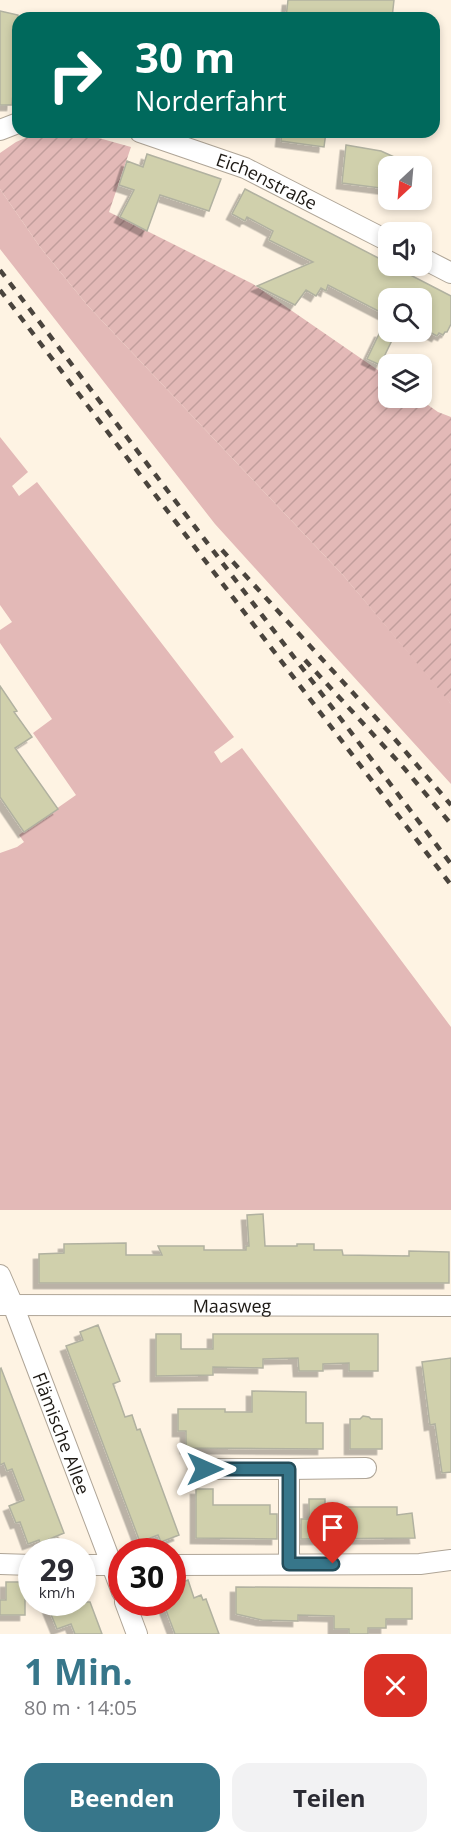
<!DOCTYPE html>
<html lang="de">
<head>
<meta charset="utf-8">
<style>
  body { margin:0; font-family:"Open Sans",sans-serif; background:#f2f2f3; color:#2b2b33; height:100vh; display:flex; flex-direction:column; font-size:22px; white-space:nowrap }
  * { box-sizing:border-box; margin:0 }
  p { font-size:20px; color:#7c7c81 }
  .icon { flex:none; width:33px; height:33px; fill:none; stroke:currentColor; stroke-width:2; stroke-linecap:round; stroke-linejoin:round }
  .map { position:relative; height:1634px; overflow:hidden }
  .side { display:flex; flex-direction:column; background:#fff; flex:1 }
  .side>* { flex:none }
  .top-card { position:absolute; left:12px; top:12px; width:428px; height:126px; border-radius:18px; box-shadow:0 3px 9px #0003; background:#00695c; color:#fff; overflow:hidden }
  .needle { width:39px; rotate:206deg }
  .tools { position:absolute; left:378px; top:156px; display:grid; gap:12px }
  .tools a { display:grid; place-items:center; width:54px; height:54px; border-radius:12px; background:#fff; box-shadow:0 3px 9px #0003; font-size:30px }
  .speed { position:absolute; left:18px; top:1538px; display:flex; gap:12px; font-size:30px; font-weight:700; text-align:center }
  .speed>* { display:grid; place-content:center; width:78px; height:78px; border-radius:50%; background:#fff; box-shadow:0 3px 9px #0003; line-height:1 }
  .speed small { font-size:15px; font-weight:400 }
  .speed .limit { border:9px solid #d22; background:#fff; color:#111 }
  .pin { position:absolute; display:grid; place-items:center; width:51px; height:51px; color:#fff; margin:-62px -26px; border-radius:50% 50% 50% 0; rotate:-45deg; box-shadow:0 0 6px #0007 }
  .pin .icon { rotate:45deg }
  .me { position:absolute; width:66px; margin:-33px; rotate:90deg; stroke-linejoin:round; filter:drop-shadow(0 0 4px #0008) }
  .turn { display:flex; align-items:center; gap:21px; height:126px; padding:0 24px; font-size:27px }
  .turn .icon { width:78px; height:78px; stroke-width:2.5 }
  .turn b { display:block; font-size:42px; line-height:51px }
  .round { display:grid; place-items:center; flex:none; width:63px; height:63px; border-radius:18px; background:#f2f2f3 }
  .summary { display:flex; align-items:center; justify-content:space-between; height:102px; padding:0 24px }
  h1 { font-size:36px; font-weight:700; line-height:45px; color:#37768a }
  .action { display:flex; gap:12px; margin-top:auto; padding:12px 24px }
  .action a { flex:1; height:69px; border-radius:18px; background:#37768a; color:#fff; font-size:24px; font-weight:700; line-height:69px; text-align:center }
  .action a+a { background:#f2f2f3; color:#2b2b33 }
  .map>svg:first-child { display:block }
  .green { fill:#e3b9b7 }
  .garden { fill:url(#garden-furrows) }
  .building { fill:#d0d0ac; stroke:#b1b1a0; stroke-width:1.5; filter:url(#shadow) }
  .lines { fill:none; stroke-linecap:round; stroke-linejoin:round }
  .minor-casing { stroke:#afa597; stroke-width:22 }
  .minor { stroke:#fff; stroke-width:20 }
  .rail { stroke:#4a443d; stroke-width:4.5; stroke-dasharray:8 8; stroke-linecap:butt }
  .route-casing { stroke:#244d5a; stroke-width:15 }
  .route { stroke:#37768a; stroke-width:10 }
  .labels { text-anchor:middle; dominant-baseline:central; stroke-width:6; stroke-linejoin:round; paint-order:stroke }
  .street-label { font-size:18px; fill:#1e1a15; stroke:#fff }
</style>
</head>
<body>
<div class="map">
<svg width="451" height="1634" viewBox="0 0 451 1634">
  <defs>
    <pattern id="garden-furrows" width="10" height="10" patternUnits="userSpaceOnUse" patternTransform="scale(1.5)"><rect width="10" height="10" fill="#e3b9b7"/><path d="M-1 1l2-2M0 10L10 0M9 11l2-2" fill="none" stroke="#c29e9c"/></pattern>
    <filter id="shadow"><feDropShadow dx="-5.5" dy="5.5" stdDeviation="0" flood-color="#0004"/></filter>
  </defs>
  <rect width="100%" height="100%" fill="#fef3e3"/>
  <path class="green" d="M0 189 40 247 88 306 342 574 446 697 451 704V784L215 524 0 249Z
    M0 437 28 472 12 486 19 496 37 482 234 737 214 752 221 763 242 748 451 1027V1210H0V853L17 847 24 842 19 835 76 795 33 733 52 719 0 643V630L12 622 0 605Z"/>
  <path class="garden" d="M39 132 88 135 131 147 109 212 253 284 388 377V398H418L438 412 451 417V704L342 574 88 306 40 247 0 189V153L16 142Z"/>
  <path class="building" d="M288 0H394L392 18H286Z
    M0 11 18 15V37L12 105H0Z
    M282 132H326L324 147 281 141Z
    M346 145 381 151 414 166H388V189L342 183Z
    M147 154 221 179 209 211 160 195 147 231 120 217 134 190 119 185 127 161 143 167Z
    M245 189 388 263V266H393L451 296V324L447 332H445L443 335 439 333 437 336 422 328V298H400L388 293V316L328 285 326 291 321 288 316 296 306 290 295 305 257 286 313 262 269 240 273 231 247 217 245 221 232 214Z
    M380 332H396L380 365 367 359Z
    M0 686 17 711 14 712 32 737 15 748 58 809 24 832 0 797Z
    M263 1214 265 1246H297V1244H314V1250H342L343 1255 409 1256V1251L449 1252V1283H39V1254L64 1253V1244L126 1243V1255H162L158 1246H204V1250H246V1246H249L247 1215Z
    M98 1325 120 1381 113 1384 119 1400 125 1417 132 1415 137 1430 140 1429 179 1535 161 1542 158 1535 140 1542 66 1346 83 1340 80 1332Z
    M156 1334H181V1349H213V1334H378V1371H349V1363L323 1364V1371H299L298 1358 263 1359V1368L213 1367V1375L156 1376Z
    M451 1358V1472L442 1473 435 1424 430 1425 422 1362Z
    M1 1368 64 1533 40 1543 39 1540 28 1544 20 1522 16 1523 9 1506 24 1500 12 1469 7 1471 4 1463 0 1465V1369Z
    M252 1391 306 1392V1423H323V1449L186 1448V1431H178V1409H225V1412H252Z
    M363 1416 369 1417 371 1419H382V1449H350V1419H360Z
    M196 1489H213V1505H270V1514H277V1539L196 1538Z
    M309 1499H325V1507H397V1515L412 1513 415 1538 301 1539V1519H309Z
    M188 1580 194 1598 201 1595 203 1600 206 1599 219 1634H175L163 1602H172V1586Z
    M6 1582H25V1615H0V1600H6Z
    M236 1587 412 1588V1619H386V1628H368V1634H349V1629H334V1616L298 1615V1621L262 1620 236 1614Z
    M46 1602H90L102 1634H75L71 1624 57 1629Z"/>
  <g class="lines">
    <g class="minor-casing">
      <g id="minor">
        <path d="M0 130 18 123"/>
        <path id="s1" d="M140 132 245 168 388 241"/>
        <path d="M422 258 451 273"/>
        <path id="s2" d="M0 1275 13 1305 122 1592"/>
        <path id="s3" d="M0 1305 451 1306"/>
        <path d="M205 1469H289V1564"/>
        <path d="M289 1469 366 1468"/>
        <path d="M0 1564 32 1565"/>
        <path d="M82 1565H122"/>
        <path d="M172 1565 420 1564 451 1560"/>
        <path d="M125 1602 137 1634"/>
      </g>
    </g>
    <use href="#minor" class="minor"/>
    <path class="rail" d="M0 270 451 864
      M0 290 451 885
      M222 550 388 731 451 805
      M305 660 404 768 451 824"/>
  </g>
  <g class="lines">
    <g class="route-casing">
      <path id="route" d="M205 1469H289V1564H333"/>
    </g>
    <use href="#route" class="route"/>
  </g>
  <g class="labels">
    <g class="street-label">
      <text stroke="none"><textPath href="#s1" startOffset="136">Eichenstraße</textPath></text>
      <text stroke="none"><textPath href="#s3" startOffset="232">Maasweg</textPath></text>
      <text stroke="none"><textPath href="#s2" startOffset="170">Flämische Allee</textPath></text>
    </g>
  </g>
</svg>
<div class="tools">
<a><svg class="needle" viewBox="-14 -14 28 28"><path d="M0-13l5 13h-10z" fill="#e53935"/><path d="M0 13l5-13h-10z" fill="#7c7c81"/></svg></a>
<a><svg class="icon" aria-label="sound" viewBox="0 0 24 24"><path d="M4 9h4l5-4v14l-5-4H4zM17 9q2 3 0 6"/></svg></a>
<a><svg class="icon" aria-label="search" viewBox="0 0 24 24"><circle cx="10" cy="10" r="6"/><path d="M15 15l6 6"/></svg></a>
<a><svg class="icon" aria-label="layers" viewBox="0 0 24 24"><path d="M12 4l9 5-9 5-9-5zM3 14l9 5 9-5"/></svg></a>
</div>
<div class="speed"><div>29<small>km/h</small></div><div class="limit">30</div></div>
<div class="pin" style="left:333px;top:1564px;background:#d93025"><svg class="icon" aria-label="arrive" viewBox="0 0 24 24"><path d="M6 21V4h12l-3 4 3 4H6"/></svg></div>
<svg class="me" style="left:205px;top:1469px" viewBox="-20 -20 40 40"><path d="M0-17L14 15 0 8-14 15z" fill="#37768a" stroke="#fff" stroke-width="4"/></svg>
<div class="top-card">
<div class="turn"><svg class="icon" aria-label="right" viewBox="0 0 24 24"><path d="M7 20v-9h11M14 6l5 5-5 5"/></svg><div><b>30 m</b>Norderfahrt</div></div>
</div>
</div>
<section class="side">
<div class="summary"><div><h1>1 Min.</h1><p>80 m · 14:05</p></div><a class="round" style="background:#d93025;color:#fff"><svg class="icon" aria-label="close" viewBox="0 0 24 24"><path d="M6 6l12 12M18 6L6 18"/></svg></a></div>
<div class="action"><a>Beenden</a><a>Teilen</a></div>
</section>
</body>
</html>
